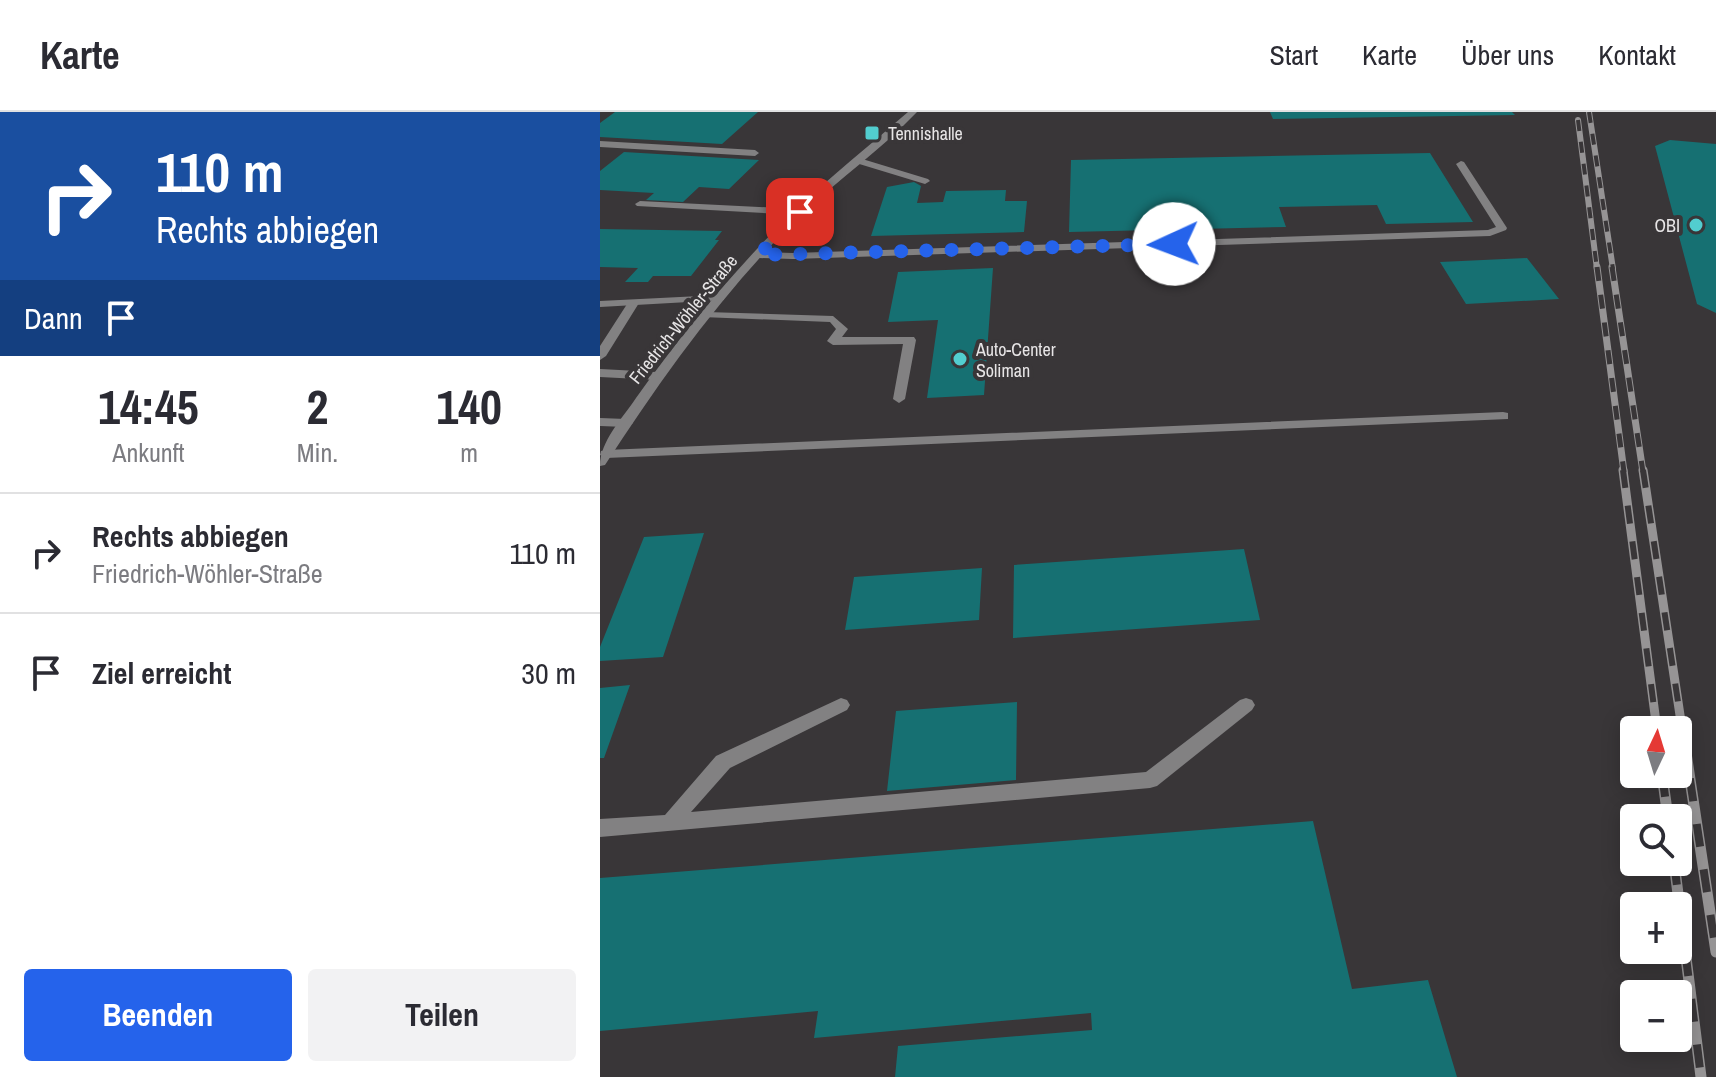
<!DOCTYPE html>
<html lang="de">
<head>
<meta charset="utf-8">
<style>
  body { margin:0; font-family:"Archivo Narrow",sans-serif; background:#f2f2f3; color:#2b2b33; height:100vh; display:flex; flex-direction:column; font-size:30px; white-space:nowrap }
  * { box-sizing:border-box; margin:0 }
  p { font-size:26px; color:#7c7c81 }
  .icon { flex:none; width:44px; height:44px; fill:none; stroke:currentColor; stroke-width:2; stroke-linecap:round; stroke-linejoin:round }
  .map { position:relative; flex:1; overflow:hidden }
  .side { display:flex; flex-direction:column; background:#fff; width:600px }
  .side>* { flex:none }
  .guide { background:#1a4fa0; color:#fff; overflow:hidden }
  .needle { width:52px; rotate:4deg }
  .fabs { position:absolute; left:1020px; top:604px; display:grid; gap:16px }
  .fabs a { display:grid; place-items:center; width:72px; height:72px; border-radius:8px; background:#fff; box-shadow:0 4px 20px #0003; font-size:40px }
  .pin { position:absolute; display:grid; place-items:center; width:68px; height:68px; color:#fff; margin:-34px; border-radius:16px; box-shadow:0 4px 12px #0006 }
  .me { position:absolute; width:88px; margin:-44px; rotate:268deg; stroke-linejoin:round; filter:drop-shadow(0 0 6px #0008) }
  .turn { display:flex; align-items:center; gap:28px; height:168px; padding:0 24px; font-size:36px }
  .turn .icon { width:104px; height:104px; stroke-width:2.5 }
  .turn b { display:block; font-size:56px; line-height:68px }
  .then { display:flex; align-items:center; height:76px; padding:0 24px; background:#0003; gap:16px; font-size:30px }
  .eta { display:flex; justify-content:space-evenly; align-items:center; height:136px; text-align:center }
  .eta b { font-size:48px; font-weight:800; line-height:56px }
  .cta { display:flex; gap:16px; margin-top:auto; padding:16px 24px }
  .cta a { flex:1; height:92px; border-radius:8px; background:#2563eb; color:#fff; font-size:32px; font-weight:800; line-height:92px; text-align:center }
  .cta a+a { background:#f2f2f3; color:#2b2b33 }
  ul { padding:0; list-style:none }
  li { display:flex; align-items:center; gap:24px; height:120px; padding:0 24px; border-top:2px solid #e1e1e2 }
  li div { flex:1 }
  li b { display:block; font-size:30px }
  li em { font-style:normal }
  header { display:flex; align-items:center; gap:48px; box-sizing:border-box; height:112px; padding:0 40px; background:#fff; border-bottom:2px solid #e1e1e2 }
  header strong { font-size:38px }
  nav { display:flex; gap:44px; margin-inline-start:auto; font-size:28px }
  main { display:flex; flex:1; min-height:0 }
  .map>svg:first-child { display:block }
  .building { fill:#167072 }
  .lines { fill:none; stroke-linecap:round; stroke-linejoin:round }
  .service { fill:#828182; fill-rule:evenodd }
  .minor { fill:#828182; fill-rule:evenodd }
  .tertiary { fill:#828182; fill-rule:evenodd }
  .rail-far3-casing { stroke:#969495; stroke-width:6 }
  .rail-far2-casing { stroke:#969495; stroke-width:7 }
  .rail-far1-casing { stroke:#969495; stroke-width:9 }
  .rail-casing { stroke:#969495; stroke-width:11 }
  .rail-far3 { stroke:#393638; stroke-width:4; stroke-dasharray:11; stroke-linecap:butt }
  .rail-far2 { stroke:#393638; stroke-width:5; stroke-dasharray:14; stroke-linecap:butt }
  .rail-far1 { stroke:#393638; stroke-width:6; stroke-dasharray:18; stroke-linecap:butt }
  .rail { stroke:#393638; stroke-width:8; stroke-dasharray:23; stroke-linecap:butt }
  .route { stroke:#2563eb; stroke-width:14; stroke-dasharray:0 25.2 }
  .poi-dot { fill:#52cdcf; stroke:#393638; stroke-width:3 }
  .labels { text-anchor:middle; dominant-baseline:central; stroke-width:8; stroke-linejoin:round; paint-order:stroke }
  .far-poi-label { font-size:18px; fill:#e7e5e6; stroke:#393638; text-anchor:start }
  .far-street-label { font-size:18px; fill:#e7e5e6; stroke:#393638 }
</style>
</head>
<body>
<header>
<strong>Karte</strong>
<nav><a>Start</a><a>Karte</a><a>Über uns</a><a>Kontakt</a></nav>
</header>
<main>
<section class="side">
<div class="guide">
<div class="turn"><svg class="icon" aria-label="right" viewBox="0 0 24 24"><path d="M7 20v-9h11M14 6l5 5-5 5"/></svg><div><b>110 m</b>Rechts abbiegen</div></div>
<div class="then">Dann<svg class="icon" aria-label="arrive" viewBox="0 0 24 24"><path d="M6 21V4h12l-3 4 3 4H6"/></svg></div>
</div>
<div class="eta">
<div><b>14:45</b><p>Ankunft</p></div>
<div><b>2</b><p>Min.</p></div>
<div><b>140</b><p>m</p></div>
</div>
<ul>
<li><svg class="icon" aria-label="right" viewBox="0 0 24 24"><path d="M7 20v-9h11M14 6l5 5-5 5"/></svg><div><b>Rechts abbiegen</b><p>Friedrich-Wöhler-Straße</p></div><em>110 m</em></li>
<li><svg class="icon" aria-label="arrive" viewBox="0 0 24 24"><path d="M6 21V4h12l-3 4 3 4H6"/></svg><div><b>Ziel erreicht</b></div><em>30 m</em></li>
</ul>
<div class="cta"><a>Beenden</a><a>Teilen</a></div>
</section>
<div class="map">
<svg width="1116" height="965" viewBox="0 0 1116 965">
  <rect width="100%" height="100%" fill="#393638"/>
  <path class="building" d="M15 0H158L122 32 0 25V11Z
    M670 0H912L915 3 673 7Z
    M1070 28 1116 32V201L1097 192 1055 34Z
    M24 40 159 48 129 77 99 75 83 90 46 88 54 81 0 78V59Z
    M830 41 873 110 786 112 777 93 679 95 686 115 469 120 471 48Z
    M314 70 321 74 317 91 343 90 346 79 406 78 405 89H427L424 120 271 124 287 75Z
    M0 117 122 119 115 128H119L91 164H53L48 170H25L38 156 0 155Z
    M927 146 959 187 866 192 840 150Z
    M393 156 384 283 327 286 338 208 288 210 298 160Z
    M104 421 63 545 0 549V535L44 425Z
    M644 437 660 508 413 526 414 453Z
    M382 456 379 508 245 518 254 465Z
    M30 573 4 646H0V576Z
    M417 590 416 668 287 679 296 599Z
    M713 709 752 877 828 868 857 965H295L298 934 492 918 491 901 214 926 218 899 0 919V766Z"/>
  <g class="lines">
    <path class="service" d="M0 29 155 38 159 41 155 44 0 35Z
      M259 46 328 67 330 69 325 72 256 51 254 49Z
      M861 49 864 50 907 116 906 118 890 124 193 147 159 146 154 143 159 140 193 141 888 118 896 115 856 52Z
      M40 89 200 97 205 100 200 103 37 94 35 92Z
      M29 189 39 191 6 244 0 248V234Z
      M106 200 233 204 248 217 242 225H314L316 228 305 287 299 291 293 287 303 232 233 233 227 229 236 217 230 210 102 205 100 203Z
      M0 257 58 260 64 264 58 268 0 265Z
      M903 300 908 301V307L6 346 0 343 1 339 6 338Z
      M0 306 26 307 33 311 26 315 0 314Z
      M241 586 247 588 250 593 247 598 130 656 91 700 546 660 640 588 646 586 652 588 655 593 652 598 557 674 550 676 0 725V707L65 703 116 644Z"/>
    <path class="minor" d="M120 183 124 184V188L0 195V189Z"/>
    <path class="tertiary" d="M308 0H317C282 37 239 67 202 102 125 177 63 264 5 353L0 354C0 329 22 307 36 286 83 220 135 157 193 100 230 65 270 33 308 0Z"/>
    <g class="rail-far3-casing">
      <path id="rail-far3" d="M989 0 1013 157
        M978 8 997 157"/>
    </g>
    <g class="rail-far2-casing">
      <path id="rail-far2" d="M997 155 1024 360
        M1012 155 1043 360"/>
    </g>
    <g class="rail-far1-casing">
      <path id="rail-far1" d="M1023 358 1057 618
        M1043 358 1083 623"/>
    </g>
    <g class="rail-casing">
      <path id="rail" d="M1083 621 1116 840
        M1062 662 1068 706
        M1074 750 1101 965"/>
    </g>
    <use href="#rail-far3" class="rail-far3"/>
    <use href="#rail-far2" class="rail-far2"/>
    <use href="#rail-far1" class="rail-far1"/>
    <use href="#rail" class="rail"/>
  </g>
  <g class="lines">
    <path class="route" d="M200 100 159 143 574 132"/>
  </g>
  <g class="poi-dot">
    <rect x="264" y="13" width="16" height="16" rx="4"/>
    <circle cx="1096" cy="113" r="8"/>
    <circle cx="360" cy="247" r="8"/>
  </g>
  <g class="labels">
    <g class="far-poi-label">
      <text x="288" y="21">Tennishalle</text>
      <text x="1080" y="113" text-anchor="end">OBI</text>
      <text x="376" y="237">Auto-Center<tspan x="376" dy="21">Soliman</tspan></text>
    </g>
    <g class="far-street-label">
      <text transform="translate(83 207) rotate(-51)">Friedrich-Wöhler-Straße</text>
    </g>
  </g>
</svg>
<div class="fabs">
<a><svg class="needle" viewBox="-14 -14 28 28"><path d="M0-13l5 13h-10z" fill="#e53935"/><path d="M0 13l5-13h-10z" fill="#7c7c81"/></svg></a>
<a><svg class="icon" aria-label="search" viewBox="0 0 24 24"><circle cx="10" cy="10" r="6"/><path d="M15 15l6 6"/></svg></a>
<a>+</a>
<a>−</a>
</div>
<div class="pin" style="left:200px;top:100px;background:#d93025"><svg class="icon" aria-label="arrive" viewBox="0 0 24 24"><path d="M6 21V4h12l-3 4 3 4H6"/></svg></div>
<svg class="me" style="left:574px;top:132px" viewBox="-20 -20 40 40"><circle r="19" fill="#fff"/><path d="M0-13L10 11 0 6-10 11z" fill="#2563eb"/></svg>
</div>
</main>
</body>
</html>
